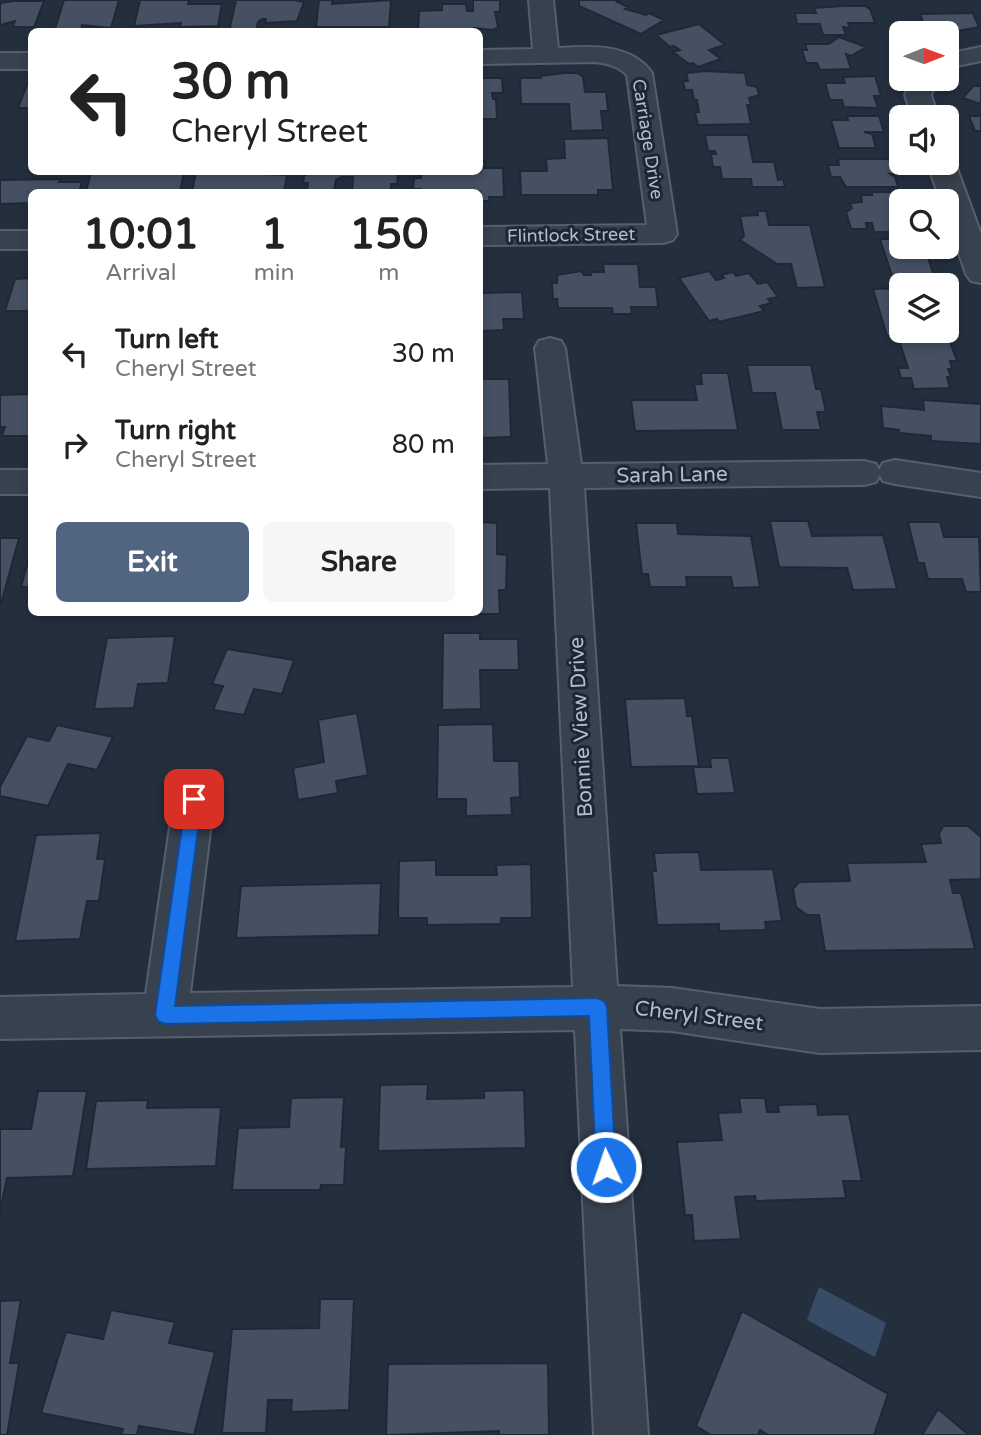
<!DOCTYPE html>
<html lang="en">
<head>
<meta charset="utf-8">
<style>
  body { margin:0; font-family:"Varela Round",sans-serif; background:#f6f6f6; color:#222; height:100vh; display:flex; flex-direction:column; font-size:26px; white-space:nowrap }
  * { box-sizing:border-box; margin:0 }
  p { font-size:23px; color:#767676 }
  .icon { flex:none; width:38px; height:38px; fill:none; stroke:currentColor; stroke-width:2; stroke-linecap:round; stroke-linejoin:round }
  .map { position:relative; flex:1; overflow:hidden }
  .panel { position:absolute; left:28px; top:189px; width:455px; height:427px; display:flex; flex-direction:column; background:#fff; border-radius:10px; box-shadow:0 4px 10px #0003 }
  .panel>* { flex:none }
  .guide { position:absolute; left:28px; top:28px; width:455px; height:147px; border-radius:10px; box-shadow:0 4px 10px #0003; background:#fff; color:#222; overflow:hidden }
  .needle { width:46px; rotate:89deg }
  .controls { position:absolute; left:889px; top:21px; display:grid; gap:14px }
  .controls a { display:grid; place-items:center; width:70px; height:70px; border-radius:10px; background:#fff; box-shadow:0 4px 10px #0003; font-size:35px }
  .pin { position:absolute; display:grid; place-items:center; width:60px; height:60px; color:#fff; margin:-30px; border-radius:14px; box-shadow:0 4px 10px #0006 }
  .me { position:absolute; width:77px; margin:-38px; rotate:357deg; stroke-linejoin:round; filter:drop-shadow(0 0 5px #0008) }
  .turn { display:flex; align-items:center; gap:24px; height:147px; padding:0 28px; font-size:32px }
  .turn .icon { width:91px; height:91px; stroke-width:2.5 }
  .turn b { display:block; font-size:49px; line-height:60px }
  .eta { display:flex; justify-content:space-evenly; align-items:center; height:119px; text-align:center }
  .eta b { font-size:42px; font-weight:700; line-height:49px }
  .button { display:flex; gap:14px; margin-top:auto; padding:14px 28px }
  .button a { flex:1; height:80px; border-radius:10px; background:#516482; color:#fff; font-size:28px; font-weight:700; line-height:80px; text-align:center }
  .button a+a { background:#f6f6f6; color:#222 }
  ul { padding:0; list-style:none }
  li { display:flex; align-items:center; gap:21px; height:91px; padding:0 28px }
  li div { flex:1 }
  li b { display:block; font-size:26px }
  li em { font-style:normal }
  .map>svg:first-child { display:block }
  .water { fill:#394c67 }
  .building { fill:#455162; stroke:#1f2835; stroke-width:2 }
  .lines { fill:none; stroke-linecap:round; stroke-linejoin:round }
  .minor-casing { stroke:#565f6c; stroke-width:4 }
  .minor { fill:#38414e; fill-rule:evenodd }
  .route { fill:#1a73e8; stroke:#114b97; stroke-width:2 }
  .labels { text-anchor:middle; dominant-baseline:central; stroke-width:6; stroke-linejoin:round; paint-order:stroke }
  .far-street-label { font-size:18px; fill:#b4bcc9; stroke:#1d2633 }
  .street-label { font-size:21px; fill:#b4bcc9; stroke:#1d2633 }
</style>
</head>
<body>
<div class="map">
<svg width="981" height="1435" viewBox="0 0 981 1435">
  <rect width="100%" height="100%" fill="#242f3e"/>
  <path class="water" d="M819 1287 886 1323 875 1357 807 1320Z"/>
  <path class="building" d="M64 0H119L111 28 82 25 81 32H54Z
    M140 0H189L188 4H222L218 26 180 27 181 23 134 26Z
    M236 0H294L304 2 297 21 265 23 266 19H262L258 22 256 31 229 32Z
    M319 0H333L332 4 391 0 389 27H316Z
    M473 0H500V12H495L498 27 493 30 474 28 465 32 418 30 419 11 442 10V4H466L467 11H473Z
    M579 0H621L617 2 628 7 625 9 646 15 649 13 664 20 641 34 579 6Z
    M13 1H44L34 27H13L15 21 0 25V3Z
    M843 6H865L870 9 875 23H848L850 28 843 27 846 35H823L820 24H797L795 13H816L814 8Z
    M973 13 979 27 952 32 954 36H947V33H927L920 14Z
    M699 24 725 45 709 50 721 59 698 67 693 63 689 64 673 52 680 50 674 46 670 47 656 35Z
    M839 37 866 47 851 56 846 54 851 69 820 70 817 63H806L802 50H807L805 44H829Z
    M705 71 745 73 747 85 757 87 759 95 749 98 751 105H747L751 124 698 125 695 112H699L697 100H694L692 90H685L683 81H688L686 73Z
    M564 73H577L583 77 585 92H606L608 111H601L603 130 571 131 569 104H521L520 78H541L540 76Z
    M875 76 881 96H874L878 108 844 107 842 100H830L825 83H845L843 77Z
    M480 78H502L503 93H492L493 99H496L497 119H480Z
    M28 82H32V108H18Z
    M973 86H981V104L963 98Z
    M847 116H879L884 132H864L872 134 876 148H839L831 120H848Z
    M969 116H981V131H975Z
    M705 135H748L753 162H774L778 180 783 179 785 187H752L751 179H722L720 167H713L711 154H716L715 151H708Z
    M608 138 613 190H598V195H521L520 171H547L546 159 565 158 564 139Z
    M838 159H894L899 174H890L895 177 898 187H846L840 177H831L828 165H839Z
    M480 162H485L484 168H503L504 197H489V201H480V192H421V189H413L414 178H421L422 172H480Z
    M91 172H184L180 192H86Z
    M196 172H265L264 174 287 175 284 192H192Z
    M310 172H398L397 184H391V192H352L353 177H342L336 180 334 190H307L308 183H303L304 176Z
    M61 179 59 182H82L79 192H32V203L0 204V180Z
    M872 192H897L901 204V232H874L872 223H866L867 229H851L846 212 852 208 850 203 862 202 861 195H872Z
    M757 211H766L769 225H810L825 287 797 288 791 264H777L740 240 744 236 740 216 758 215Z
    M880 239H901V247H918L920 252H926L936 281 894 282Z
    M603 264H638L640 287H656L658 307H631L632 314H613L612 308H558L557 299H553L552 283H557V275L581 271 584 275H591L590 272H604Z
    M709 271 716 280 724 278 721 275 733 272 736 276 749 273 758 284 767 282 778 297 768 299 771 303 760 306 764 311 719 322 717 319 709 321 679 278Z
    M32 278V311H5L15 279Z
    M901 288V331H947V317L953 335 887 336 873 289Z
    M522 292 524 319H503L504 330 480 331V293Z
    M949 339 957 361H950L952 369H948L951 377H947L950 388 914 389 911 378H901L898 368H908L899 340Z
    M747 365H811L816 389H821L826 412H817L821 430H782L775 393H752Z
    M701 373H728L738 430 635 431 631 400H697L694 384H702Z
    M480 379H509L511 437 480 438Z
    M32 394V436H2L5 427H0V395Z
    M923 400 981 404V444L931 441V436L899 433V430L883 428 881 406 924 410Z
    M770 521H808L812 536 883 535 897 589 853 590 847 568 779 567Z
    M480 522 497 523V554L507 555 506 590H499L500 614H454L480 612Z
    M908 522H940L944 537H979L981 592H966L962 579H928L924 563H918Z
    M636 523H677L678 534 751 536 760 587 733 588 731 577H686L687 587H650L648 574H642Z
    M0 538H19L1 604H0Z
    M32 547V587H21Z
    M443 633H480V639H518L519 670H480L481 709 442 710Z
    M175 636 168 683 138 684 134 708 94 709 107 638Z
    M227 649 294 660 282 694 254 689 244 715 213 710 223 686 212 684Z
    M685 698 687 716H692L699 766 631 767 625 699Z
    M357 713 368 775 336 781 338 793 298 800 293 768 324 762 318 720Z
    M493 724 494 761H519L520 797 511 798 512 815 466 816V799H437L438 725Z
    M57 725 113 737 97 770 68 764 48 806 0 796V787L27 736 49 741Z
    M710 758H729L735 793 697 794 693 767H711Z
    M943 826H968L981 837V879L950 880 953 893H961L975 949 825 951 819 915H807L796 907 793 889 799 882 850 881 847 863 926 862 921 844 941 843 939 834Z
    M101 833 97 859H105L99 901H87L80 939 15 941 36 835Z
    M699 852 701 870 773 869 782 921 765 922 766 930 719 931V924L657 925 652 871H656L654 853Z
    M436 860V875H497L496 865 531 864 532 918H501V924L427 925V918H398L399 861Z
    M381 883 379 935 236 938 241 886Z
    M428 1084 427 1099 484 1098V1091L524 1090 526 1148 378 1151 380 1085Z
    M38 1091H87L73 1176 7 1178 0 1212V1129H31Z
    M344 1097 341 1147 346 1146 344 1185H321L320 1190H232L238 1128 289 1127 291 1098Z
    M739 1098H765L767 1112H779L778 1105 817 1104 818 1115 849 1114 862 1181H843L846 1198 756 1201 755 1196 735 1197 741 1239 694 1241 692 1215H685L677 1142 722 1140 718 1113 741 1112Z
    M148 1100 147 1108 221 1107 216 1166 86 1169 96 1101Z
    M320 1299H354L349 1410 291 1412 292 1400H268L266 1433H222L232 1329 319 1328Z
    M21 1300 10 1363H19L7 1435H0V1301Z
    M111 1310 175 1322 169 1343 215 1352 194 1435 139 1426 137 1435H121L123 1429 41 1413 66 1332 103 1339Z
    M742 1311 888 1394 874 1435H768L760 1430 758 1435H711L696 1426Z
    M548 1363 549 1435H499V1431L386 1435 388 1364Z
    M938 1409 969 1435H922Z"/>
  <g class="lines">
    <g class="minor-casing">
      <path id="minor" d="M529 0H553L558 48C590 46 631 43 652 73L677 234 673 240 663 243 480 245V227L647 225 627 75C618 66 608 64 596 62L480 64V50L533 49Z
        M981 47V61L947 68V54Z
        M0 53H32V69H0Z
        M911 79H937L931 95 938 117H912L905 95Z
        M947 156 955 163 981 234V283L971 281 966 274 947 218V201H941L927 163H947Z
        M0 231H32V249H0Z
        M550 338 561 341 565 348 581 464 864 461 876 464 879 470 883 463 895 460 981 473V497L895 484 883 481 880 475 876 482 864 485 584 488 617 986 672 988 820 1009 981 1006V1050L820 1053 672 1031 620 1029 648 1435H594L575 1030 0 1039V997L146 994 174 799 180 787 194 782 208 787 214 799 190 993 573 987 550 488 480 489V465L548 464 535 348 539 341Z
        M0 470H32V494H0Z"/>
    </g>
    <use href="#minor" class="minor"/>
  </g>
  <path class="route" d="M194 792 200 794 202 799 175 1006 597 998 604 1001 607 1007 616 1167 613 1174 606 1177 599 1174 596 1167 589 1016 165 1024 158 1021 155 1015 186 799 188 794Z"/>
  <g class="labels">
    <g class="far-street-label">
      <text transform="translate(648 139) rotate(81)">Carriage Drive</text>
      <text transform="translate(571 235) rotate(-1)">Flintlock Street</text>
    </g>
    <g class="street-label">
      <text transform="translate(672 475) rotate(-1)">Sarah Lane</text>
      <text transform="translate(581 727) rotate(-93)">Bonnie View Drive</text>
      <text transform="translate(699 1016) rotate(7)">Cheryl Street</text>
    </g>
  </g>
</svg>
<div class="controls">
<a><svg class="needle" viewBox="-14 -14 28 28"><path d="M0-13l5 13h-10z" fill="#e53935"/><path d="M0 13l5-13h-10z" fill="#767676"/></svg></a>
<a><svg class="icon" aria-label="sound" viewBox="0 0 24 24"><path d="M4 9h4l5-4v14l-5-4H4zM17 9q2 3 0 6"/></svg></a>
<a><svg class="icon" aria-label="search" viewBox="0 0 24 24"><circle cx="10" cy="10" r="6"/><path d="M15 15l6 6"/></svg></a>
<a><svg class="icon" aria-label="layers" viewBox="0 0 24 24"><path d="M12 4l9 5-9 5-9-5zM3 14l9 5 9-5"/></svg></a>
</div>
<div class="pin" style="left:194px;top:799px;background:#d93025"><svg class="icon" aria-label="arrive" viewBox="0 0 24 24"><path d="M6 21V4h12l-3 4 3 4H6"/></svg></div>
<svg class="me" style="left:606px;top:1167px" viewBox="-20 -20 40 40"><circle r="17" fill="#1a73e8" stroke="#fff" stroke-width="3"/><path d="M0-11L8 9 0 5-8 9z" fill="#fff"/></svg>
<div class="guide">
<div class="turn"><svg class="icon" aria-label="left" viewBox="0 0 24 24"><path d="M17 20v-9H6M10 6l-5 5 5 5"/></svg><div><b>30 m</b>Cheryl Street</div></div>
</div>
<section class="panel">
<div class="eta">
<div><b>10:01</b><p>Arrival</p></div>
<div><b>1</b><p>min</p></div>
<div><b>150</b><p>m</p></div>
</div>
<ul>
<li><svg class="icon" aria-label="left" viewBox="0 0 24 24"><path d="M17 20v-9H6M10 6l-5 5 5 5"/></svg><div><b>Turn left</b><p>Cheryl Street</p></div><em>30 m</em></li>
<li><svg class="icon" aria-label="right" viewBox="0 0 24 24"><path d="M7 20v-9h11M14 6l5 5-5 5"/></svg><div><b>Turn right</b><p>Cheryl Street</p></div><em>80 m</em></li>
</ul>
<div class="button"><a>Exit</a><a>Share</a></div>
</section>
</div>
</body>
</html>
